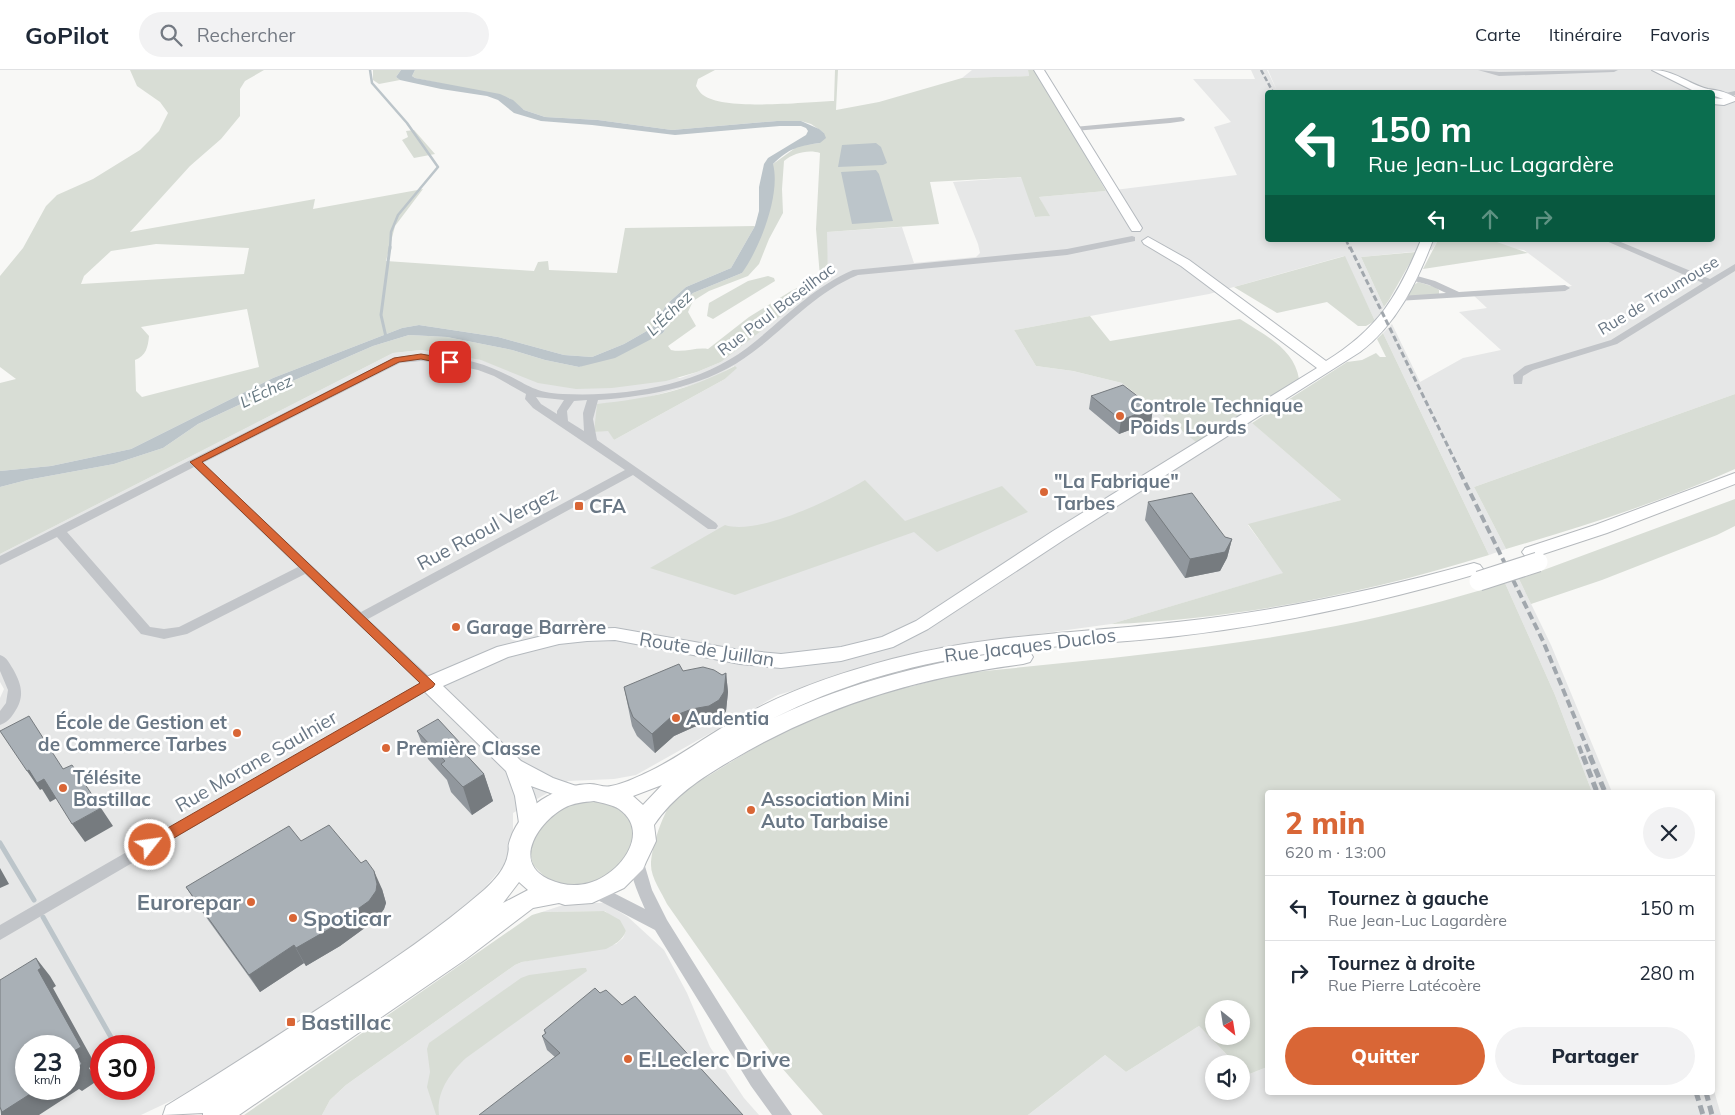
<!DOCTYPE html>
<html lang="fr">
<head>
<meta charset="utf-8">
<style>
  body { margin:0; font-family:Mulish,sans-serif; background:#f2f2f3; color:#1f2937; height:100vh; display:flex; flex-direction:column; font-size:19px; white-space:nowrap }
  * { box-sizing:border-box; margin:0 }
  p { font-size:16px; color:#747a83 }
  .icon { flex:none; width:28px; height:28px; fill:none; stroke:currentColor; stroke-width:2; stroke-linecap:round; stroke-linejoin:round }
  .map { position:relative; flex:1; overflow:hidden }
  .sheet { position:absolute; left:1265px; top:720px; width:450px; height:305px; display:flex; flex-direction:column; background:#fff; border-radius:5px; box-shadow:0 2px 8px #0003 }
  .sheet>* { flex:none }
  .guide { position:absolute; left:1265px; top:20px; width:450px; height:152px; border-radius:5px; box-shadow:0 2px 8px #0003; background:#0b6e4f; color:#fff; overflow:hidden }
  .needle { width:32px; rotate:150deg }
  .tools { position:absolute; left:1205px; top:930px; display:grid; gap:10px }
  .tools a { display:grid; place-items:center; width:45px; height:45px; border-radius:50%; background:#fff; box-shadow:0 2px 8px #0003; font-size:25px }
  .speed { position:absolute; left:15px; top:965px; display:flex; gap:10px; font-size:25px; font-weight:700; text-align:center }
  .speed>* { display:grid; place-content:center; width:65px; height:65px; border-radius:50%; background:#fff; box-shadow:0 2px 8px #0003; line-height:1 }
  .speed small { font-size:12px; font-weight:400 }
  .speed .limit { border:8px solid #d22; background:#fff; color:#111 }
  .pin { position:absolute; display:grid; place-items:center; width:42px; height:42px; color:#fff; margin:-21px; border-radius:10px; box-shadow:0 2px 8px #0006 }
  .me { position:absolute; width:55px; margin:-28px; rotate:60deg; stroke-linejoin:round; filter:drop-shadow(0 0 4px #0008) }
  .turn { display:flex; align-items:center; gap:18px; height:105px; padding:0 20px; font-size:22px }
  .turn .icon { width:65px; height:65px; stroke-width:2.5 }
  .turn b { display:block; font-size:35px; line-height:42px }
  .lanes { display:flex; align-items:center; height:48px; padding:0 20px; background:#0003; justify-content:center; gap:25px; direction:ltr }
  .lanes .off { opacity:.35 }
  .round { display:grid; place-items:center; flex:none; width:52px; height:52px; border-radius:26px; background:#f2f2f3 }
  .head { display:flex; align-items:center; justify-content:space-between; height:85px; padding:0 20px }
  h1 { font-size:30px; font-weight:800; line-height:38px; color:#d96636 }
  .action { display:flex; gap:10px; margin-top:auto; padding:10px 20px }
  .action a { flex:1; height:58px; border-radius:30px; background:#d96636; color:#fff; font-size:20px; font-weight:800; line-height:58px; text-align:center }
  .action a+a { background:#f2f2f3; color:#1f2937 }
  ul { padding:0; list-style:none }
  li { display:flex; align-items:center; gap:15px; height:65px; padding:0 20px; border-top:1px solid #e0e1e3 }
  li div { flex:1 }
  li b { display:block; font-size:19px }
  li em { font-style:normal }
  header { display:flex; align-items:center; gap:30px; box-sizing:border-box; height:70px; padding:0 25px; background:#fff; border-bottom:1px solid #e0e1e3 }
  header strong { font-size:24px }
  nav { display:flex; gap:28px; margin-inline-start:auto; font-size:18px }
  .search { width:350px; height:45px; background:#f2f2f3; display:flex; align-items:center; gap:12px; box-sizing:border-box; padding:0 18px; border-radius:28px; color:#747a83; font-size:19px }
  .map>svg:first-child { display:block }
  .built { fill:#e6e7e7; fill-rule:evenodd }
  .green { fill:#d8ddd5; fill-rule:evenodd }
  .water { fill:#bcc5ca }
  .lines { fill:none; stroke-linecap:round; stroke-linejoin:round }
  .stream-far2 { stroke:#bcc5ca; stroke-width:2.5 }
  .stream-far1 { stroke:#bcc5ca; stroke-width:3 }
  .stream { stroke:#bcc5ca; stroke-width:5 }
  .secondary-casing { stroke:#b4b9be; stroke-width:2 }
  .primary-casing { stroke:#b5b9bd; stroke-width:2 }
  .street { fill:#c2c5c9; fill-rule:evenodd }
  .secondary { fill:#fff; fill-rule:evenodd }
  .primary { fill:#fff; fill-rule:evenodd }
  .rail-far3 { stroke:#a1a7ad; stroke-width:2.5; stroke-dasharray:5 2.5; stroke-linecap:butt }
  .rail-far2 { stroke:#a1a7ad; stroke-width:3; stroke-dasharray:6 3; stroke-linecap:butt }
  .rail-far1 { stroke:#a1a7ad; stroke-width:4; stroke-dasharray:8 4; stroke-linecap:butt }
  .rail { stroke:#a1a7ad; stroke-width:5; stroke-dasharray:9 5; stroke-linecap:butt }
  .primary-bridge-casing { stroke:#b5b9bd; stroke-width:21; stroke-linecap:butt }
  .primary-bridge { stroke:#fff; stroke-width:19 }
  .wall { fill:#91979d }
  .shaded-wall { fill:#767b7f }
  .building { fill:#a9b0b6; stroke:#767b7f }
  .route { fill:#d96636; stroke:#8d4223 }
  .poi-dot { fill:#d96636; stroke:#fff; stroke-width:2 }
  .labels { text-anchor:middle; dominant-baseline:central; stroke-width:5; stroke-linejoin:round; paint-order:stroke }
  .far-street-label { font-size:16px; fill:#697785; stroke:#fff }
  .far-water-label { font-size:16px; font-style:italic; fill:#657780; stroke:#fff }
  .poi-label { font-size:19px; font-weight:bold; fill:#697785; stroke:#fff; text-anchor:start }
  .street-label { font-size:19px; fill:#697785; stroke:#fff }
  .near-poi-label { font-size:22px; font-weight:bold; fill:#697785; stroke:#fff; text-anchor:start }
</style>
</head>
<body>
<header>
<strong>GoPilot</strong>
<div class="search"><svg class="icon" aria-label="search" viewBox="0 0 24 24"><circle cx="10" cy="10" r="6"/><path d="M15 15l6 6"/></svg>Rechercher</div>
<nav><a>Carte</a><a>Itinéraire</a><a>Favoris</a></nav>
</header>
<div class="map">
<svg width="1735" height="1045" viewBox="0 0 1735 1045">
  <rect width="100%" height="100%" fill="#f8f8f6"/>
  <path class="built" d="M972 0H1028L1029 6 962 8Z
    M1251 0H1267L1277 21 1268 0H1735V324L1474 417 1506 479 1489 485 1383 263 1392 254 1420 312 1463 288 1501 280 1459 242 1487 238 1471 223 1572 216 1524 180 1437 172 1432 180 1361 187 1384 237 1375 251 1344 186 1209 224 1014 260 1036 296 1073 301 1122 313 1196 371 1242 344 1341 430 1248 455 1284 503 1111 554 935 578 778 625 636 705 614 709 568 711 513 743V766L505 794 483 820 443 854 272 970 177 1028 141 1045H0V628L4 619 0 612V484L393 283 421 280 482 290 498 296 680 308 697 302 721 292 828 208 826 162 902 157 914 193 976 187 980 183 978 174 953 112 1022 107 1035 147 1049 146 1039 127 1106 121 1237 105 1214 57 1231 52 1193 9H1255ZM1268 22H1712V170H1268ZM734 296 736 298 725 309 614 370 608 360 594 362 638 330 707 311ZM26 976H69V1019H26ZM101 976H144V1019H101Z
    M1519 509 1551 575 1612 722H1592L1555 625 1505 513Z
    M569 833H605L628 847 664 880 687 923 710 977 744 1028 759 1045H322L330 1030 346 1015 515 895 522 892 616 874 623 868 626 861 605 841 542 842Z
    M1199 956 1236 994H1214V1021H1241V1000L1247 1005 1267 997 1268 1022H1712L1713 1017 1721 1045H1028L1105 985 1126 1002Z"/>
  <path class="green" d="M130 0H264L245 11 240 19V46L221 69 190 96 130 162 315 129 313 139 423 119 395 156 386 191 534 201 538 192 548 191 549 200 617 203 625 158 755 156 731 198 686 217 667 234 652 258 624 274 592 287 564 285 498 267 419 255 402 258 273 308 131 379 51 396 0 401V313L16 309 0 297V206L23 178 46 136 57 125 93 109 140 80 159 61 168 43 160 32 137 16ZM156 174 249 178 244 204 81 214 84 206 111 181ZM247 239 259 297 142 327 136 321 135 290C146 286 148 277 149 266L141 257Z
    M373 0H401L396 7 400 10 379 14 373 10Z
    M415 0H715L698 9 696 16C698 19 700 23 703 25 724 41 805 32 834 31L835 0H838L836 40 879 32 962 8 1029 6 1028 0H1036L1106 121 1039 127 1050 146 1035 147 1021 107 930 112 939 154 827 162 828 208 820 207 816 159 820 83C809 79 793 83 784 91L782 119 783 143 769 169 759 194 748 206 709 221 693 231 688 242 696 256 668 276 671 280C684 283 696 277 708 279L749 247 791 221 797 218 809 224 721 292 697 302 666 311 612 318 576 319 538 313 481 290 421 280 393 283 0 484V417L27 410 114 394 163 378 198 354 258 326 373 276 409 265 447 267 512 280 545 290 579 297 663 263 681 234 693 223 742 203 773 94 798 76 820 73 824 63 811 54 801 51H777L672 60 598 50 545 47 524 40 509 28 415 8 412 6Z
    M414 60 435 84 414 88 402 70 408 67 406 61Z
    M1494 171 1528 183 1423 199 1437 172Z
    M1416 182 1389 230 1384 237 1361 187Z
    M1345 186 1375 251 1366 256H1358L1327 232 1277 243 1234 217Z
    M768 206 774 208 775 211 713 249 707 246 709 233 748 211Z
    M1418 212 1435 217 1439 220V224L1410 227 1408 225 1414 215Z
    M1090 246 1110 271 1240 249C1264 265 1294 278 1299 309L1196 372 1122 313 1073 301 1036 296 1014 260Z
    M1383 263 1489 485C1367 523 1238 549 1111 554L1283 503 1248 454 1341 430 1252 353 1347 292 1362 290 1376 283 1380 287H1386L1377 269Z
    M735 296 737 298 725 309 614 370 608 361 594 362 597 334C650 328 687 321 735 296Z
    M1735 324V399C1661 432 1584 456 1506 479L1474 417Z
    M865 410 905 451 1002 416 1028 442 937 482 914 462 735 525 650 498 725 455C758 466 835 428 865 410Z
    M1735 429V456L1717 465 1602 510 1531 534 1519 509Z
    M1505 513 1555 625 1592 722H1268L1267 997 1247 1005 1241 1000V994H1236L1199 956 1126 1002 1105 985 1028 1045H823L782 998 667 834C662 823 651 808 651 795 651 778 663 741 675 728 684 718 699 712 710 705 756 676 804 648 856 630 886 619 919 618 947 605 1077 591 1208 581 1336 556 1393 545 1449 530 1505 513ZM1214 939H1241V966H1214Z
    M582 730H597L616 735 629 746 635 759 634 777 611 805 593 813 578 816 561 814 545 807 533 795 529 778 532 765 558 738Z
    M604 841 620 850 626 861C622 871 615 874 606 879L522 892 515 895 346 1015 330 1030 322 1045H244L532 845 542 842Z
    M582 898H586L587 901 466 988C450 1003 436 1022 439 1045H436L427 1017 430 1002 427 979 429 973 521 908 529 905Z"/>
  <path class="water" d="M401 0H415L412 6 415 8 500 24 513 30 524 40 545 47 598 50 672 60 777 51H801L819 59 824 63 826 68 820 73C799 76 789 78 773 94 781 124 760 178 742 203L693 223 681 234 663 263 615 288 579 297 545 290 512 280 447 267 409 265 373 276 258 326 198 354 163 378 114 394 27 410 0 417V401L51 396 131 379 273 308 402 258 419 255 498 267 564 285 592 287 624 274 652 258 667 234 686 217 731 198 755 156 759 141V117L764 94 768 88 806 65 808 61 806 58 801 56H780L675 65 592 55 541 51 514 43 498 30 487 26 441 19 400 10 396 7Z
    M876 73 881 77 887 93 883 95 838 97 842 75Z
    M876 100 879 104 893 151 852 154 841 102Z"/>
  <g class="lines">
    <path class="stream-far2" d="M370 0 372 13 407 53 438 97 398 145 391 162 390 179"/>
    <path class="stream-far1" d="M386 267 381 245 390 177"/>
    <path class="stream" d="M0 773 34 830
      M43 847 116 976"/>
    <g class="secondary-casing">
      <path id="secondary" d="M1034 0H1044L1142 158 1140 161H1132L1130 158Z
        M1652 0C1675 0 1688 14 1708 19 1720 21 1723 21 1735 27V31L1724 35 1712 34V28L1723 29 1712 25V22H1696Z
        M1148 167 1189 190 1326 291C1378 259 1398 226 1421 170H1433C1417 212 1397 254 1360 282L1065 469 928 559 893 577 841 591 781 598 740 594 615 570 587 571 559 574 508 587 443 616 521 691 553 708 582 718 585 724 582 730 575 732 531 716C536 728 542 747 536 759L529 761 522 759 519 753 515 726 506 701 422 619 420 614 422 609 497 577 559 562 587 559 615 558 740 580 781 584 841 577 882 567 916 551 1053 461 1317 298 1181 196 1144 174 1142 171Z"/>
    </g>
    <g class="primary-casing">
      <path id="primary" d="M1735 403V414L1607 463 1531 488 1525 486 1522 482 1525 478 1595 455Z
        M1474 493 1480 495 1483 499 1480 503C1381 532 1280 554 1178 566 1111 574 1045 575 978 585 908 595 837 616 774 648 853 611 936 590 1023 580L1030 582 1033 587 1030 592 1023 594C919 607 822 636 732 690 703 707 674 725 654 755L656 771 646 792 643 799 624 818 592 833 565 835 559 833 533 838 466 889 239 1045H203V1043L163 1045 166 1036C226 1000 283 962 341 924 390 892 439 859 484 820 494 811 506 798 508 784 510 775 507 779 510 770 516 751 531 735 548 726 560 719 576 714 590 714 598 714 604 718 611 716 623 714 635 708 646 703 679 688 708 664 741 647 788 620 840 603 892 589 986 564 1082 563 1177 552 1278 541 1377 520 1474 493ZM662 715 643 735 633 726ZM594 731C602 733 613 735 619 739 653 763 618 806 589 813 575 817 561 815 548 809 511 791 540 751 564 738 573 733 584 732 594 731ZM519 812 528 820 503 833Z"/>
    </g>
    <path class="street" d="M1478 0 1499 2 1618 0 1614 2 1499 6Z
      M1735 21V25L1725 26 1721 24Z
      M1181 47 1185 49 1184 51 1170 53 1074 61 1070 59 1074 57Z
      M1132 166 1135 167V171L1067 185 858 205C816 222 789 255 753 282 709 316 652 326 598 330L593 349 597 370 716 453 718 456 716 459H708L633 405 368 549 434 611 436 614 434 617 0 870V855L420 613 305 504 187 564 164 569 141 564 57 467 0 495V486L393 288C427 280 470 287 501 302 526 313 533 323 563 324 626 327 696 316 747 278 782 251 811 218 853 200L1067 179ZM421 291 445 293 478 300 494 306 526 324 525 329 533 338 625 400 361 542 203 393 400 293ZM536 327 564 330 557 341V344L541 334ZM587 330 583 343 584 361 568 351 567 341 574 331ZM194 397 298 497 179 557 164 559 150 557 67 462Z
      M1604 170H1616L1710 209 1735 194V201L1617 274 1533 300 1523 306 1522 314H1514L1513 305 1525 296 1611 270 1703 213Z
      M1410 204 1435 211 1459 222 1565 215 1570 218 1565 221 1397 231V227L1400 226 1446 223 1429 215 1407 209V205Z
      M0 585C7 587 9 593 13 599 22 615 25 627 14 643 11 648 6 653 0 655V641L6 633 8 620 0 601Z
      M637 785 642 786 652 820 667 850 763 1004 792 1045H772L751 1016 655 860 590 826 588 821 590 816 596 814 645 839C640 827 626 799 632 786Z"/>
    <use href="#secondary" class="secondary"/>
    <use href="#primary" class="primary"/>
    <path class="rail-far3" d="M1261 0 1273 22
      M1346 170 1350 179"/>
    <path class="rail-far2" d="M1350 177 1461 403"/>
    <path class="rail-far1" d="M1460 402 1543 571 1591 687
      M1579 676 1583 687"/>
    <path class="rail" d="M1583 686 1597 722
      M1590 686 1605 722
      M1696 1022 1703 1045
      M1706 1022 1712 1045"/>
    <g class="primary-bridge-casing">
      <path id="primary-bridge" d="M1479 511 1538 492"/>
    </g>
    <use href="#primary-bridge" class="primary-bridge"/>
  </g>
  <path class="wall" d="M1091 326 1153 338 1151 352 1119 364 1089 339Z
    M1148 432 1225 467 1232 469 1227 488 1220 501 1185 508 1145 450Z
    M683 601 722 605 726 603 728 622 726 641 721 649 711 655 694 657 674 666 655 683 637 666 632 656 624 617Z
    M417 661 462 675 466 684 484 704 493 731 472 745 451 722 447 710 428 689Z
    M301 771 382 819 386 833 384 839 377 849 340 876 306 896 304 893 260 922 198 836 186 817Z
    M544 960 743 1045 555 987 547 980 542 966 545 964Z"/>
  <path class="shaded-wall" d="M1153 338 1151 352 1119 364 1121 350Z
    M1232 469 1227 488 1220 501 1185 508 1190 489Z
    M726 603 728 622 726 641 721 649 711 655 694 657 674 666 655 683 652 664 671 647Z
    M462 675 472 703 459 677Z
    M29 700 44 709 57 728 50 732 42 719 40 720 27 701Z
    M484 704 493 731 472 745 463 717Z
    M101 738 113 756 85 772 72 754Z
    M0 798 9 814 0 818Z
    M374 801 382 819 386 833 384 839 377 849 340 876 306 896 296 878Z
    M294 875 304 893 260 922 249 905Z
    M36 888 50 906 56 916 53 918 95 994 89 998 97 1011 82 1021 79 1019 39 1045H1L0 1034 38 1019H69V1003L74 981 38 900Z"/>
  <path class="building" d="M1123 315 1153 338 1121 350 1091 326Z
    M1192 423 1225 467 1232 469 1225 482 1190 489 1148 432Z
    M679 594 683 601 703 597 714 600 722 605 726 603 724 622 719 630 709 636 692 639 671 647 652 664 633 647 629 637 624 617Z
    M29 646 63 699 72 695 101 738 72 754 44 709 37 713 29 700 27 701 0 661Z
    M438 649 462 675 459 677 484 704 463 717 441 694 445 691 417 661Z
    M329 755 361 793 366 790 374 801 377 814 376 821 369 831 331 858 296 878 294 875 249 905 186 817 289 756 301 771Z
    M36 888 41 898 38 900 81 977 74 981 82 994 69 1003V976H26V1019H38L2 1042 0 1037V910Z
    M595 918 600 923 606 920 622 935 635 926 743 1045H479L560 983 542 966 546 963 544 960Z"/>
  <path class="route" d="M421 284 450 289 455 292 450 295 421 289 399 292 202 392 435 614 433 617 155 779 150 781 145 779 143 775 145 771 420 613 190 392 394 288Z"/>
  <g class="poi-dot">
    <circle cx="1120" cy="346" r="5"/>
    <circle cx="1044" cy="422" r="5"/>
    <rect x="574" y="431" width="10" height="10" rx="2.5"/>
    <circle cx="456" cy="557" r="5"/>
    <circle cx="676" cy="648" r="5"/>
    <circle cx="237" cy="663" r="5"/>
    <circle cx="386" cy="678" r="5"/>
    <circle cx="63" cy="718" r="5"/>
    <circle cx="751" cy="740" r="5"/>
    <circle cx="251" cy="832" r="5"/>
    <circle cx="293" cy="848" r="5"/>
    <rect x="286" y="947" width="10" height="10" rx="2.5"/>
    <circle cx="628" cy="989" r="5"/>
  </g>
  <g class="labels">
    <g class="far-street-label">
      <text transform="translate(1658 225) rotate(-31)">Rue de Troumouse</text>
      <text transform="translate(776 239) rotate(-37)">Rue Paul Baseilhac</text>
    </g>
    <g class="far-water-label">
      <text transform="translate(669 243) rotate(-44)">L'Échez</text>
      <text transform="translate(266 321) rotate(-25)">L'Échez</text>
    </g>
    <g class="poi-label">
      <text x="1130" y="335">Controle Technique<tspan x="1130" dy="22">Poids Lourds</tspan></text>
      <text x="1054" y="411">"La Fabrique"<tspan x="1054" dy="22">Tarbes</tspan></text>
      <text x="589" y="436">CFA</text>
      <text x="466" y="557">Garage Barrère</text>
      <text x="686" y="648">Audentia</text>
      <text x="227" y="652" text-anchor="end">École de Gestion et<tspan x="227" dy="22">de Commerce Tarbes</tspan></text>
      <text x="396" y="678">Première Classe</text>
      <text x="73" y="707">Télésite<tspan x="73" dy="22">Bastillac</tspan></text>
      <text x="761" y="729">Association Mini<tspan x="761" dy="22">Auto Tarbaise</tspan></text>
    </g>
    <g class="street-label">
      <text transform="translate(487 458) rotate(-28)">Rue Raoul Vergez</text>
      <text transform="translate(1030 575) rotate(-7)">Rue Jacques Duclos</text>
      <text transform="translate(707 579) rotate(9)">Route de Juillan</text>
      <text transform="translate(256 691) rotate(-30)">Rue Morane Saulnier</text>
    </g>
    <g class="near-poi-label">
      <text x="241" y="832" text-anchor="end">Eurorepar</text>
      <text x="303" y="848">Spoticar</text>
      <text x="301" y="952">Bastillac</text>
      <text x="638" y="989">E.Leclerc Drive</text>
    </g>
  </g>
</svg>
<div class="tools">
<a><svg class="needle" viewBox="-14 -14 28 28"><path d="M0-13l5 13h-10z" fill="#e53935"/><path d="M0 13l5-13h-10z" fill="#747a83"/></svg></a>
<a><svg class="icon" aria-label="sound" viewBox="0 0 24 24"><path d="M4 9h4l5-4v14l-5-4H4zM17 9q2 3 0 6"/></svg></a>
</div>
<div class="speed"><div>23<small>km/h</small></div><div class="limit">30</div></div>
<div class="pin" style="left:450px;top:292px;background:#d93025"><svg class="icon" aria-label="arrive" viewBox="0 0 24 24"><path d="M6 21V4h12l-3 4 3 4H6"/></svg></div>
<svg class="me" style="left:150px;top:775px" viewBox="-20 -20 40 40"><circle r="17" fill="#d96636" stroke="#fff" stroke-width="3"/><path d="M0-11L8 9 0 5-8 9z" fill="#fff"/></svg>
<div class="guide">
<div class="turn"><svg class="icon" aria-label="left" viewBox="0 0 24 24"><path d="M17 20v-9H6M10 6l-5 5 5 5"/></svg><div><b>150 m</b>Rue Jean-Luc Lagardère</div></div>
<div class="lanes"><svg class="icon" aria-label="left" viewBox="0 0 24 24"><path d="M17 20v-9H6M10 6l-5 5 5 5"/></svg><svg class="icon off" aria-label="ahead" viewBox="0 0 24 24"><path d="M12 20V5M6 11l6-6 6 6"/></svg><svg class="icon off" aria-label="right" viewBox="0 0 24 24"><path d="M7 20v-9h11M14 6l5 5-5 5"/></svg></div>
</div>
<section class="sheet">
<div class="head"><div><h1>2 min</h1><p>620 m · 13:00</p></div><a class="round"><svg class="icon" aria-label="close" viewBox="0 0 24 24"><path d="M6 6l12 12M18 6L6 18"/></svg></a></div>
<ul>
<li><svg class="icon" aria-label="left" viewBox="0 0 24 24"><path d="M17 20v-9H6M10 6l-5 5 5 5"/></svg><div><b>Tournez à gauche</b><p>Rue Jean-Luc Lagardère</p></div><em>150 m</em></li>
<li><svg class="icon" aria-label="right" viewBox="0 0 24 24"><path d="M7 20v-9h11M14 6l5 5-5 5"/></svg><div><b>Tournez à droite</b><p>Rue Pierre Latécoère</p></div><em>280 m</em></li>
</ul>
<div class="action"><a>Quitter</a><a>Partager</a></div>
</section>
</div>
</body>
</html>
